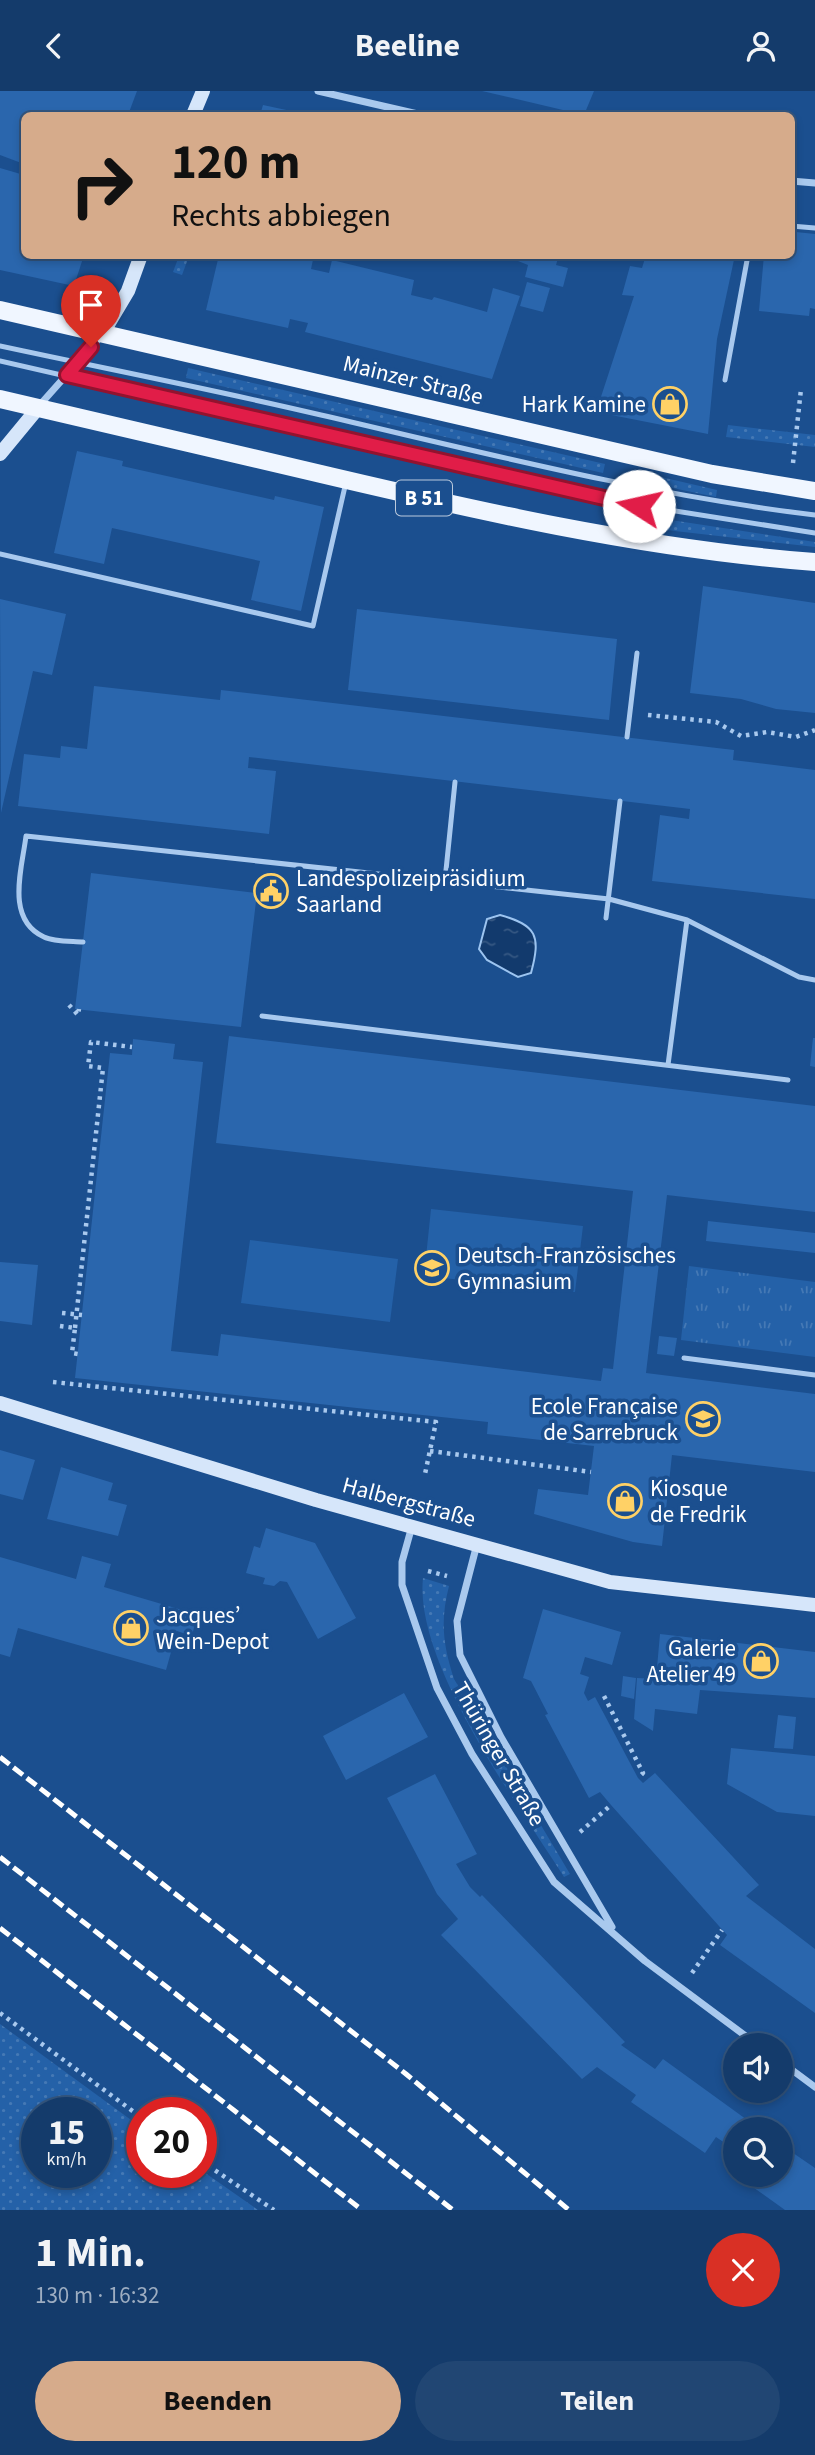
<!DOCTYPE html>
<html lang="de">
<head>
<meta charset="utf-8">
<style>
  body { margin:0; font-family:"Source Sans 3",sans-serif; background:#214673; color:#f1f3f6; height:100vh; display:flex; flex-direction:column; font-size:26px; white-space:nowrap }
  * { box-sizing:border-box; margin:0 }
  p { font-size:23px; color:#9dadc1 }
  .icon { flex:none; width:38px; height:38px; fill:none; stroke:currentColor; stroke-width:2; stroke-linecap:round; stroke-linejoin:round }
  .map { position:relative; height:2119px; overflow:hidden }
  .panel { display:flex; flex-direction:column; background:#143b6b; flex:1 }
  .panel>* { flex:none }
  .guide { position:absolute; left:21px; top:21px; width:774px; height:147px; border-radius:10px; box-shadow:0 4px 10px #0003,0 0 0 2px #33557e; background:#d6ab8b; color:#111; overflow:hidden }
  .fabs { position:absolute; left:723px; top:1942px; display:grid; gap:14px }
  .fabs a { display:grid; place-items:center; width:70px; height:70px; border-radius:50%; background:#143b6b; box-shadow:0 4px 10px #0003,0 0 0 2px #33557e; font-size:35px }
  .speed { position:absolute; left:21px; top:2006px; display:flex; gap:14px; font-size:35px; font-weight:700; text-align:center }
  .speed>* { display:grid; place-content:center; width:91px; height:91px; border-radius:50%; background:#143b6b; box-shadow:0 4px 10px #0003,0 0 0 2px #33557e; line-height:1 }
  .speed small { font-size:18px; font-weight:400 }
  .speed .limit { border:10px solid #d22; background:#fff; color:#111 }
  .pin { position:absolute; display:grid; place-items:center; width:60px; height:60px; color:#fff; margin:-72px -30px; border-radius:50% 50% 50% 0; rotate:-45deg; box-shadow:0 0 7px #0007 }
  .pin .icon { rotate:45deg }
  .me { position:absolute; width:77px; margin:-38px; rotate:280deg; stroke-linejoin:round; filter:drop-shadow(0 0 5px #0008) }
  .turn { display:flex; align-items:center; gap:24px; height:147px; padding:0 35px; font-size:32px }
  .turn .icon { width:91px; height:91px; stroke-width:2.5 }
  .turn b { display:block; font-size:49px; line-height:60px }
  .round { display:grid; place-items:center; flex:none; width:74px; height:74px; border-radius:37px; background:#214673 }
  .overview { display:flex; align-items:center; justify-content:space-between; height:119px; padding:0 35px }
  h1 { font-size:42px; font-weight:700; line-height:52px }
  .primary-button { display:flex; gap:14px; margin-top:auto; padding:14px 35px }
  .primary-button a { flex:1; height:80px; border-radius:42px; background:#d6ab8b; color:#111; font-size:28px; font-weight:700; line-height:80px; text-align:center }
  .primary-button a+a { background:#214673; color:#f1f3f6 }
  header { display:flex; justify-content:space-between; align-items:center; height:91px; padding:0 35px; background:#143b6b; font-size:32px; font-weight:700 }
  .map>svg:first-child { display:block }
  .grass { fill:url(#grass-dots); fill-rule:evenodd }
  .park { fill:url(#park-tufts) }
  .pitch { fill:#2461a8 }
  .water { fill:url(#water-ripples); stroke:#9cc4f0; stroke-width:2 }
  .building { fill:#2a66ad }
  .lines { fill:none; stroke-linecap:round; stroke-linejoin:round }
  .path { stroke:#a9c9ee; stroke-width:4.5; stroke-dasharray:3.5 5; stroke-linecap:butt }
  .lane { stroke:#a9c9ee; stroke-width:5 }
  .street { stroke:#a9c9ee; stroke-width:7 }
  .secondary { stroke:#d6e6fa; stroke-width:14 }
  .primary { stroke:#f0f6ff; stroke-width:18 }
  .rail { stroke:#fff; stroke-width:5; stroke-dasharray:12 5; stroke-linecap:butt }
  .route-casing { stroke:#92132f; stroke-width:18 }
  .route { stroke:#e11d48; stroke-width:12 }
  .labels { text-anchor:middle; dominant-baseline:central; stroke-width:7; stroke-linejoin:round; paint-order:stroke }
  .shield { fill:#1b4f8f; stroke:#bbcadd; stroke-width:2 }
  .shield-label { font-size:21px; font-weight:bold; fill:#fff }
  .street-label { font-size:23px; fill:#fff; stroke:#1b4f8f }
  .poi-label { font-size:23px; fill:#fff; stroke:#1b4f8f; text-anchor:start }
</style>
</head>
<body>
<header><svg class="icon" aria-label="back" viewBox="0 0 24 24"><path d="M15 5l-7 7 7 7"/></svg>Beeline<svg class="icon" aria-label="person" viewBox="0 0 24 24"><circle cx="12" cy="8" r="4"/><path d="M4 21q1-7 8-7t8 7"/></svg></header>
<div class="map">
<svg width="815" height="2119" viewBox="0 0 815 2119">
  <defs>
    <pattern id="grass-dots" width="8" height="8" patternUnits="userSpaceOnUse" patternTransform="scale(1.75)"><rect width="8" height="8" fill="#2461a8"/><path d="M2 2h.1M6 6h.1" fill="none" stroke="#4579b5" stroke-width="1.8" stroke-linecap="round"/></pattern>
    <pattern id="park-tufts" width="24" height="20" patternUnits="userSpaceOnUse" patternTransform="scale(1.75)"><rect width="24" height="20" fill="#2461a8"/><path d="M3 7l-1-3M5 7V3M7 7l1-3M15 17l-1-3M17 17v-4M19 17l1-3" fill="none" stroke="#4579b5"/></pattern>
    <pattern id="water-ripples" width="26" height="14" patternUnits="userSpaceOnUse" patternTransform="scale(1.75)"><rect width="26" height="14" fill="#123a6d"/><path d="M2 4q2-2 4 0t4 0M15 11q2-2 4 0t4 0" fill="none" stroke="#365883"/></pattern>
  </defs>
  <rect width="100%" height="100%" fill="#1b4f8f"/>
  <path class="grass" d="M179 165H189L182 184 173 181Z
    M188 277 605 373 603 382 186 287Z
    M728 334 815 344V356L726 346Z
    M635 380 717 399 716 406 634 389Z
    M625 422 815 451V456L623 434Z
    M423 1487 449 1495C440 1530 443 1554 454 1588L570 1783 564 1786C519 1715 414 1572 423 1487Z
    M0 1933 142 2037V2081L201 2079 258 2119H0ZM37 2021H96V2081H37Z"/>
  <path class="park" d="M689 1175 815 1191V1266L681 1249Z"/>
  <path class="pitch" d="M431 1118 583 1135 575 1201 424 1185Z
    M250 1149 398 1168 390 1231 241 1212Z"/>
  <path class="water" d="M500 824C537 834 541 845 531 882L518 886 487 869 479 858 487 828Z"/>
  <path class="building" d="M0 0H137L128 24H24V73L0 64Z
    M482 0H594L584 24Z
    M263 14 305 23V24H260Z
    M0 77 24 84V164H84L74 195 0 179Z
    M796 141 815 143V218L810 217 809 225 759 220 764 164H791V148L796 149Z
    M219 164H314L311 178 329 182 332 169 414 189 411 204 432 209 434 206 487 221 493 197 520 205 492 288 305 241 308 232 290 228 288 237 206 219Z
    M503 164H559L556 174 568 177 563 196 525 186 528 174Z
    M646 164H735L717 248 708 343 596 321 634 205 622 204 630 175 642 177Z
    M527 191 550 197 543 221 520 215Z
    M77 360 123 370 122 375 274 409 275 405 324 416 301 520 251 509 260 470 112 437 104 473 54 462Z
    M703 495 815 512V622L776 618 741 608 690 602Z
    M0 508 66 523 52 584 33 580 1 722Z
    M357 518 617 548 609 629 348 599Z
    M94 595 220 609 221 599 734 659 733 669 815 679V808L652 790 660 724 689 728 690 718 249 666 248 677 276 680 269 743 18 715 24 663 60 667 61 655 87 658Z
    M91 782 257 802 241 936 75 918Z
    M229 945 815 1015V1121L667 1104 646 1282 815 1303V1381L672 1364 662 1455 633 1451 534 1423 538 1398 588 1404 594 1355 487 1343 488 1331 75 1287 110 962 132 964 133 948 175 953 173 968 203 971 171 1260 218 1265 221 1243 601 1290 603 1277 613 1278 633 1100 216 1052Z
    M813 947H815V976L810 975Z
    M708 1130 815 1142V1162L706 1150Z
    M0 1171 38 1174 32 1234 0 1230Z
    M659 1245 677 1247 674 1265 657 1263Z
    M0 1359 35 1369 23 1409 0 1403Z
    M61 1376 113 1392 108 1409 127 1414 118 1445 47 1428Z
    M266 1437 315 1452 356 1527 318 1548 287 1491 280 1490 274 1495 263 1493 265 1487 246 1482 254 1455 260 1457Z
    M82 1465 111 1473 104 1496 182 1519 181 1524 196 1528 192 1545 177 1540 166 1579 18 1537 10 1566 0 1563V1466L76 1488Z
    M543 1518 621 1541 612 1574 585 1566 580 1583 589 1586 584 1602 588 1610 595 1606 638 1687 643 1692 655 1682 759 1794 746 1805 815 1858V1922L720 1854 727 1844 611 1714 600 1701 589 1707 545 1624 548 1623 531 1590 523 1587Z
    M660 1543 815 1561V1607L700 1599 697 1623 655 1618 653 1640 634 1628 637 1587 656 1588Z
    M623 1585 636 1587 634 1608 621 1605Z
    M404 1602 428 1646 346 1689 323 1645Z
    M778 1624 796 1626 793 1658 774 1657Z
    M731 1657 815 1665V1725L777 1721 727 1693Z
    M435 1683 477 1763 456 1773 470 1796 480 1806 482 1804 625 1951 621 1954 655 1978 663 1968 761 2039H735V2059L716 2046 705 2062 631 2011 636 2004 597 1976 582 1988 441 1844 458 1828 437 1803 387 1707Z
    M780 2053 815 2077V2119H785L736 2084H780Z"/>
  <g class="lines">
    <path class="path" d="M793 372 801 298
      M648 624 716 631 741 645 767 641 796 646 815 639
      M69 914 78 924 79 918
      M62 1222 82 1224
      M60 1235 75 1237 72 1262 78 1263
      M75 1237 103 977 88 975 91 951 132 956
      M53 1291 436 1331 425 1383
      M430 1360 591 1381
      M428 1480 447 1485
      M604 1605 643 1682 638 1687
      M580 1741 611 1714
      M692 1882 722 1839
      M0 1922 142 2027
      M201 2070 274 2119"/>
    <path class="lane" d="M791 135 815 137
      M0 255C107 278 215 299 321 324 485 362 648 404 815 424
      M0 270 612 410 815 442
      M725 289 748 164
      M0 463 313 535 346 391
      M627 646 637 562
      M445 789 455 691
      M606 827 620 710
      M83 851C72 850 54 851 44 846 5 828 22 778 26 745L609 808 687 829 799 886 815 889
      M262 925 788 989
      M668 974 687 829
      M684 1267 815 1284"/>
    <path class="street" d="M318 0 422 24
      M791 90 815 92
      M38 316 102 244
      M412 1435 402 1471V1494L437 1597 472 1663 554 1791 645 1870 759 1955
      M477 1453 457 1530 460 1564 501 1646 612 1836
      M780 1970 815 1996"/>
    <path class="secondary" d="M193 24 203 0
      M103 242 128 200 141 164
      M0 363 38 317
      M0 1312 316 1409 610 1491 815 1514"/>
    <path class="primary" d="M0 219 712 383 815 400
      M0 308C101 332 203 355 304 379 473 419 642 458 815 471"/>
    <path class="rail" d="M0 1666 406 1983 569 2119
      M0 1766 453 2119
      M0 1837 362 2119"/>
  </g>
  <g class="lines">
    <g class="route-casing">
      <path id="route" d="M91 256 67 284 639 415"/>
    </g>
    <use href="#route" class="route"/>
  </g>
  <defs>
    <g id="shop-ring" transform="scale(1.75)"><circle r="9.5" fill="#1b4f8f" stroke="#ffd166" stroke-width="1.5"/><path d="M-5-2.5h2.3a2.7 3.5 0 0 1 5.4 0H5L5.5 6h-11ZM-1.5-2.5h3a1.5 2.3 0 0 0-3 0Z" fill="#ffd166"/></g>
    <g id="civic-ring" transform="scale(1.75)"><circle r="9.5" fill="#1b4f8f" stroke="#ffd166" stroke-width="1.5"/><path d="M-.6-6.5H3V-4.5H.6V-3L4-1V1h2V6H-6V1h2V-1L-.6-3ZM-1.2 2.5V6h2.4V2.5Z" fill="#ffd166"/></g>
    <g id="school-ring" transform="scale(1.75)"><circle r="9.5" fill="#1b4f8f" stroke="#ffd166" stroke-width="1.5"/><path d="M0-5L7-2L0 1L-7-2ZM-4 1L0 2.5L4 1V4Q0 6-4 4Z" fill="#ffd166"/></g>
  </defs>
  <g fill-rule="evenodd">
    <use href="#shop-ring" x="670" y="313"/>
    <use href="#civic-ring" x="271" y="800"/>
    <use href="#school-ring" x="432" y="1177"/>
    <use href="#school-ring" x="703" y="1328"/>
    <use href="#shop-ring" x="625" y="1410"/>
    <use href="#shop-ring" x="131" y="1537"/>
    <use href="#shop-ring" x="761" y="1570"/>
  </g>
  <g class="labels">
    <rect class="shield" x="396" y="389.5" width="56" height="35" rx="5"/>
    <g class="shield-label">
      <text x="424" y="407">B 51</text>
    </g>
    <g class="street-label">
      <text transform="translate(413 289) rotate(14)">Mainzer Straße</text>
      <text transform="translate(409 1411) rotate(15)">Halbergstraße</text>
      <text transform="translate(499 1663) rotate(60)">Thüringer Straße</text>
    </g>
    <g class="poi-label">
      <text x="646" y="313" text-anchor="end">Hark Kamine</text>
      <text x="296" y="787">Landespolizeipräsidium<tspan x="296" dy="26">Saarland</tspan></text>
      <text x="457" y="1164">Deutsch-Französisches<tspan x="457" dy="26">Gymnasium</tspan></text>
      <text x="678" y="1315" text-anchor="end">Ecole Française<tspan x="678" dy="26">de Sarrebruck</tspan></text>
      <text x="650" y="1397">Kiosque<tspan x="650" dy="26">de Fredrik</tspan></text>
      <text x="156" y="1524">Jacques’<tspan x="156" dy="26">Wein-Depot</tspan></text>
      <text x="736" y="1557" text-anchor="end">Galerie<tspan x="736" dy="26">Atelier 49</tspan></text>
    </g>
  </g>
</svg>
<div class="fabs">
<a><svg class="icon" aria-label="sound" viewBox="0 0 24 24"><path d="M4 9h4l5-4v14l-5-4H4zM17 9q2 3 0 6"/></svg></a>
<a><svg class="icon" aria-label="search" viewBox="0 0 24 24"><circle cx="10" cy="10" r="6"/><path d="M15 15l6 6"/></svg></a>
</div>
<div class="speed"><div>15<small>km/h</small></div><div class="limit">20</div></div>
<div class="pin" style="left:91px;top:256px;background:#d93025"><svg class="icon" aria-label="arrive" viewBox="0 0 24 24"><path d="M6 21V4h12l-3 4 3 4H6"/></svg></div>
<svg class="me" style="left:639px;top:415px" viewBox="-20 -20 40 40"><circle r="19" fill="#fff"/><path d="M0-13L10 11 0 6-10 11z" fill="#e11d48"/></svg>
<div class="guide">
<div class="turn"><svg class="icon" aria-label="right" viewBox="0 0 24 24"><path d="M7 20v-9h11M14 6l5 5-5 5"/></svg><div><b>120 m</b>Rechts abbiegen</div></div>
</div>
</div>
<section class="panel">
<div class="overview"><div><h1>1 Min.</h1><p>130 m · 16:32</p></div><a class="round" style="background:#d93025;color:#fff"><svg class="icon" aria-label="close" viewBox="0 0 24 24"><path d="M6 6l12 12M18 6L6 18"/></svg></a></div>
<div class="primary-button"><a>Beenden</a><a>Teilen</a></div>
</section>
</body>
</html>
